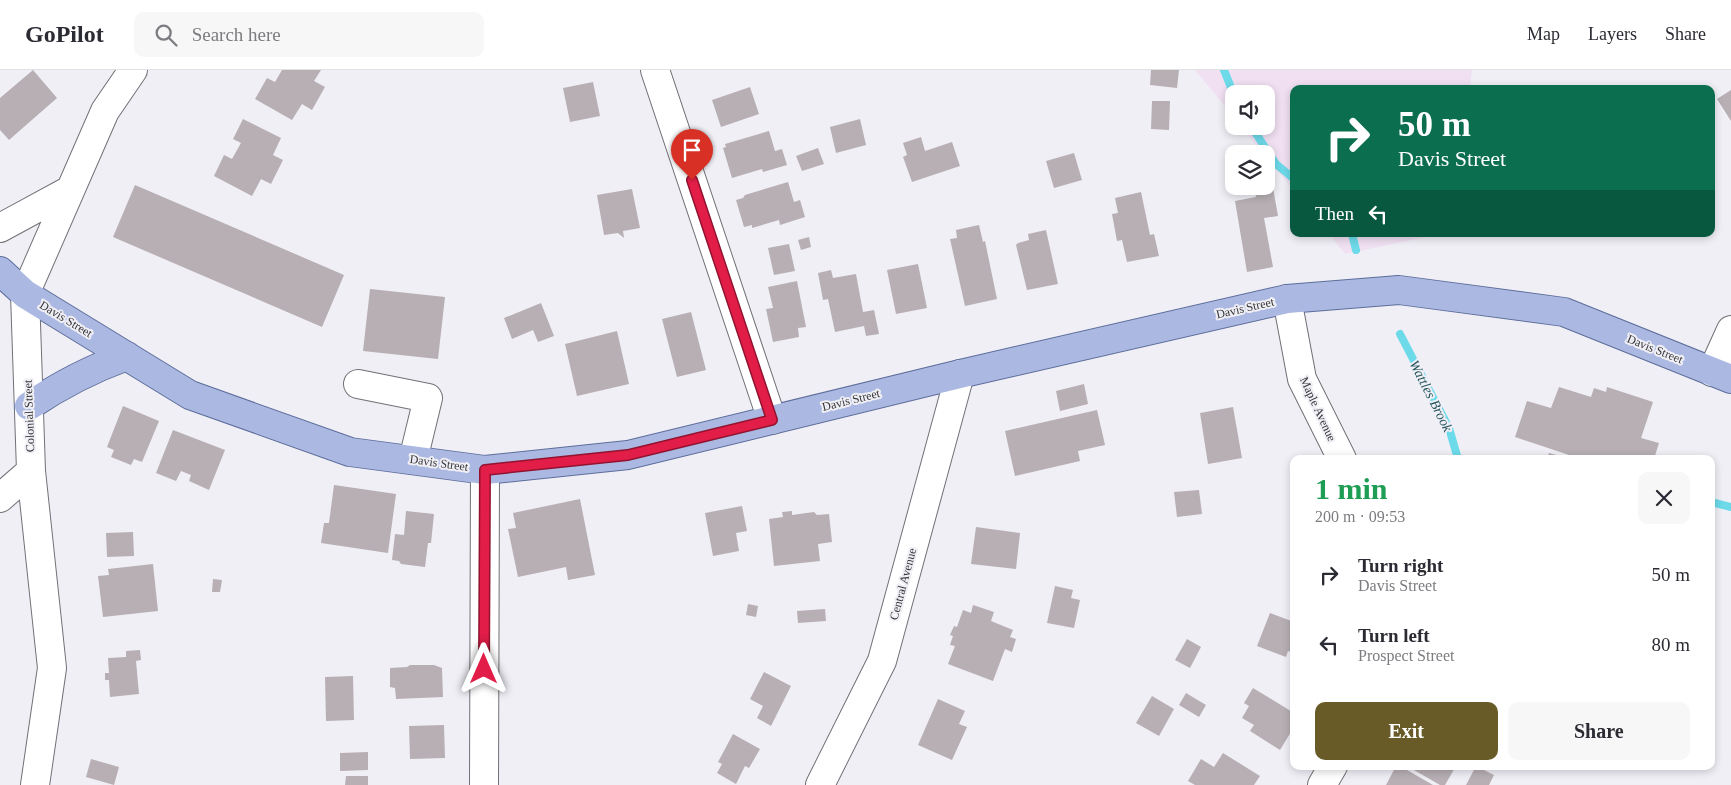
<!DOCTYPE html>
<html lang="en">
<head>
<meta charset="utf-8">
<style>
  body { margin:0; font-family:"Times New Roman",serif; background:#f7f7f7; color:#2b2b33; height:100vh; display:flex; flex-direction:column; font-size:19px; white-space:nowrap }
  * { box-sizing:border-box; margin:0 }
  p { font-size:16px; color:#7c7c81 }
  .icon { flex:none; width:28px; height:28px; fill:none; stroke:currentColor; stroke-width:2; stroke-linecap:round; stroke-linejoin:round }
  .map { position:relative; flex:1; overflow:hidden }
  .side { position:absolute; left:1290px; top:385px; width:425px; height:315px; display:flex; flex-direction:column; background:#fff; border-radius:10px; box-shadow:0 2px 8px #0003 }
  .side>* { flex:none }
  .guide { position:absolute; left:1290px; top:15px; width:425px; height:152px; border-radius:10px; box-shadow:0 2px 8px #0003; background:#0b6e4f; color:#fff; overflow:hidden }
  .controls { position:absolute; left:1225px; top:15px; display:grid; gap:10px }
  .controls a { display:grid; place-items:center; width:50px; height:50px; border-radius:10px; background:#fff; box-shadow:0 2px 8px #0003; font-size:25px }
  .pin { position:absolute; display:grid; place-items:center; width:42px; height:42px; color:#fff; margin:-51px -21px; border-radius:50% 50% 50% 0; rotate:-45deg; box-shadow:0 0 5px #0007 }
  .pin .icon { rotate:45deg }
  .me { position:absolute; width:55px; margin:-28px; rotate:0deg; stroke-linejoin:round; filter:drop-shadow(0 0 4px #0008) }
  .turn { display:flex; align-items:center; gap:18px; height:105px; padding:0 25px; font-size:22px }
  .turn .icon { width:65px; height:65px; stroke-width:2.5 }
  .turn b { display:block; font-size:35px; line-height:42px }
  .then { display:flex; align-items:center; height:48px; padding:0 25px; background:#0003; gap:10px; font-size:19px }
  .round { display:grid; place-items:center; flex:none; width:52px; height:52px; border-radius:10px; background:#f7f7f7 }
  .head { display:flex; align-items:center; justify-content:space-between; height:85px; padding:0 25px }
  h1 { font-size:30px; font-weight:700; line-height:38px; color:#1e9e55 }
  .button { display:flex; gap:10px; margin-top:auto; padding:10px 25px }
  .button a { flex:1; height:58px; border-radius:10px; background:#695b28; color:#fff; font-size:20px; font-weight:700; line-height:58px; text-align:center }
  .button a+a { background:#f7f7f7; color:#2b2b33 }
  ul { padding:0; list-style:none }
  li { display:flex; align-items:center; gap:15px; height:70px; padding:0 25px }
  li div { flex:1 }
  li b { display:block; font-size:19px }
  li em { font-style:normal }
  header { display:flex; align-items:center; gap:30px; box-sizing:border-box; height:70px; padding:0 25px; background:#fff; border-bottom:1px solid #e1e1e2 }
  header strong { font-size:24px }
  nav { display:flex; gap:28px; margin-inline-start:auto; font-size:18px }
  .search { width:350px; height:45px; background:#f7f7f7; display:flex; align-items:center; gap:12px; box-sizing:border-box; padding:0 18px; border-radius:10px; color:#7c7c81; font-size:19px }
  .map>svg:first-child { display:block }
  .education { fill:#f0e0f2 }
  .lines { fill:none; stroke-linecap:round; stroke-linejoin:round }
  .stream { stroke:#6ddaea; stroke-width:8 }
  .building { fill:#b7afb3 }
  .minor-casing { stroke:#717076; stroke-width:30 }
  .major-casing { stroke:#5d6d9a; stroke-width:30 }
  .minor { stroke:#fff; stroke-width:28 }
  .major { stroke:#abb9e2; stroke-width:28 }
  .route-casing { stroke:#92132f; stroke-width:12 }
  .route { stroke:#e11d48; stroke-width:9 }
  .labels { text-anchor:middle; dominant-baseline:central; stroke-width:4; stroke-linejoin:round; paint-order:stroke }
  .street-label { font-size:12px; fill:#353537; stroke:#f0eff6 }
  .water-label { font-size:14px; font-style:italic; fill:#23535a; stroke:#f0eff6 }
</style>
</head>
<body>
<header>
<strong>GoPilot</strong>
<div class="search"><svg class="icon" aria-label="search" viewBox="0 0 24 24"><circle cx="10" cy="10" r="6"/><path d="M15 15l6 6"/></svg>Search here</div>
<nav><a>Map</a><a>Layers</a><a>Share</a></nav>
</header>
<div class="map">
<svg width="1731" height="715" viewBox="0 0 1731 715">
  <rect width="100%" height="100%" fill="#f0eff6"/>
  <path class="education" d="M1195 0H1472L1470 19H1294V121L1266 87V84H1263L1241 56H1266V24H1234V47Z
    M1329 164H1440L1345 184Z"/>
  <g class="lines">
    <path class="stream" d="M1224 0 1234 25
      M1251 56 1276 94 1294 109
      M1352 164 1356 180
      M1400 264 1449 358 1458 389
      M1711 432 1731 437"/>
  </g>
  <path class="building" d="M33 0 57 28 9 70 0 60V28Z
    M282 0H321L314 11 325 17 312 40 302 34 292 50 255 29 267 8 275 12Z
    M1151 0H1179L1177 18 1150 15Z
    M593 12 600 46 570 52 563 18Z
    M750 17 759 44 721 57 712 30Z
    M1731 20V51L1717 29Z
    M1152 31H1170L1169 60 1151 59Z
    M243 49 281 68 273 85 283 90 271 114 261 109 252 126 214 106 224 85 232 89 241 73 233 69Z
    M860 49 866 75 836 83 830 57Z
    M769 61 775 81 782 79 787 95 763 102 762 99 732 108 723 78 726 77 725 74Z
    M921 67 925 81 952 72 960 96 912 112 903 87 907 85 903 73Z
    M818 78 824 94 802 101 796 86Z
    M1074 83 1082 110 1054 118 1046 91Z
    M788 112 794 132 800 130 805 147 780 155 779 150 752 158V155L744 157 736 130 743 128 745 125Z
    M135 115 344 205 322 257 113 167Z
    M1273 118 1278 146 1264 148 1273 197 1247 202 1235 131 1256 127 1255 121Z
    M632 119 640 158 623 161 624 168 618 163 604 165 597 125Z
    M1141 122 1150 165 1154 164 1159 186 1127 192 1122 170 1117 171 1112 144 1118 143 1115 128Z
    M979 155 983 172 985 171 997 229 965 236 950 169 957 168 956 160Z
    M1046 160 1058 214 1027 220 1016 175 1018 173 1029 170 1028 164Z
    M809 167 811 177 801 180 798 170Z
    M789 174 795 201 774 205 768 178Z
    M918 194 927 238 896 244 887 200Z
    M831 200 833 208 856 204 863 242 874 240 879 264 866 266 864 256 835 262 828 229 823 230 818 203Z
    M797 211 806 257 798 258 799 267 773 272 766 239 773 238 768 217Z
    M370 219 445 227 438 289 363 281Z
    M541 233 554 266 538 272 533 260 512 269 504 248Z
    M691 242 706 300 677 307 662 249Z
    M617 261 629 314 577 326 565 274Z
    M1084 314 1088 334 1060 341 1056 321Z
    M1559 317 1591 327 1594 318 1606 322 1607 317 1653 332 1641 368 1659 373 1654 389H1581L1515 367 1527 331 1551 338Z
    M123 336 159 351 142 392 134 389 131 395 111 387 114 380 107 377Z
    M1233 337 1242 388 1208 394 1200 343Z
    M1097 340 1105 375 1078 381 1080 391 1015 406 1005 361Z
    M173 360 225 380 209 420 189 411 191 405 181 401 176 411 156 403Z
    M1549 383 1567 388V389H1547Z
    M334 415 396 424 388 483 321 473 324 453H329Z
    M1199 420 1202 444 1177 447 1174 422Z
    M580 429 595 505 568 510 566 497 518 507 508 459 516 458 513 443Z
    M742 436 747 461 736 463 739 481 713 486 705 443Z
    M406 441 434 444 431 473H428L425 497 401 494 399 491 392 490 395 464 404 465Z
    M792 441V445L814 442 817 445 829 444 832 472 818 474 820 491 774 496 769 449 783 447 782 442Z
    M976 457 1020 463 1016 499 971 494Z
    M133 462 134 486 107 487 106 463Z
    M153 494 158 541 103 547 98 506 109 505 108 499Z
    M213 509 222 510 220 522H212Z
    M1055 516 1073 520 1071 528 1080 530 1074 558 1047 553Z
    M748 534 758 536 756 547 746 545Z
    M973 535 994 542 991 551 1013 560 1010 567 1016 569 1012 582 1005 579 993 611 948 594 955 576 950 575 953 566 950 565 954 556 957 557 963 540 971 543Z
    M825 539 826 551 798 553 797 541Z
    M1270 543 1294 552V583L1288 581 1286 587 1257 576Z
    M1187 569 1201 577 1190 598 1175 590Z
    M140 580 141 590 136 591 139 624 110 627 109 610H105V603H109L108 588 126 587V581Z
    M410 595H434L442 598 443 627 396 629 395 618 390 617V598L407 597Z
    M764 602 791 616 771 656 757 648 763 636 750 629Z
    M353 606 354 650 326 651 325 607Z
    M1253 618 1294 643V657L1280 680 1250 661 1254 655 1242 648 1249 636 1244 633Z
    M1186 623 1206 635 1199 647 1179 635Z
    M1152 626 1174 639 1159 666 1136 653Z
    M938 629 965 641 959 654 967 657 952 690 918 675Z
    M444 655 445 688 410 689 409 656Z
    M733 664 760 679 749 698 745 696 736 714 717 703 722 694 718 692Z
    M368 682V700L340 701V683Z
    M1223 683 1260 706 1254 715H1195L1188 711 1201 689 1214 697Z
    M91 689 119 697 114 715 86 707Z
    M1396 696H1400L1433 715H1386Z
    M1407 696H1456L1445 715H1440Z
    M1476 696 1494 705 1489 715H1466Z
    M346 706H368V715H345Z"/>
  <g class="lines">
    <g class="minor-casing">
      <path id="minor" d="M655 0 772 350
        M0 158 70 120
        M1287 229 1302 309 1342 389
        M1712 302 1731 260
        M358 314 428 328 413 390
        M0 428 31 401
        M35 715 52 598 31 401 25 224 105 41 133 0
        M484 715 485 400
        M820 715 882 591 960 304
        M1322 715 1333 696"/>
    </g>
    <g class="major-casing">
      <path id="major" d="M0 201 25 224 190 325 350 382 485 400 628 385 960 304 1287 229 1399 220 1564 242 1731 309
        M29 336C60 315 91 299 127 286"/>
    </g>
    <use href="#minor" class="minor"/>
    <use href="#major" class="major"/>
  </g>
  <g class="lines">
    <g class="route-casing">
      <path id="route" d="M484 599 485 400 628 385 772 350 692 110"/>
    </g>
    <use href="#route" class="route"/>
  </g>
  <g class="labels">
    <g class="street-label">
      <text transform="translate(1245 238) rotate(-13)">Davis Street</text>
      <text transform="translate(66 249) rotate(31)">Davis Street</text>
      <text transform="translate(1655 279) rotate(22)">Davis Street</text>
      <text transform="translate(851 330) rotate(-14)">Davis Street</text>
      <text transform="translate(1318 339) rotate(65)">Maple Avenue</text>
      <text transform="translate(29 346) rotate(-92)">Colonial Street</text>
      <text transform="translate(439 393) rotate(8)">Davis Street</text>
      <text transform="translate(903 514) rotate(-75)">Central Avenue</text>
    </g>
    <g class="water-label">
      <text transform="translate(1431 326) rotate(63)">Wattles Brook</text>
    </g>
  </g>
</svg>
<div class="controls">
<a><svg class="icon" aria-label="sound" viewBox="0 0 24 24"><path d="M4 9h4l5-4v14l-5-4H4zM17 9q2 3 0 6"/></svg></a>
<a><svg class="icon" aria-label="layers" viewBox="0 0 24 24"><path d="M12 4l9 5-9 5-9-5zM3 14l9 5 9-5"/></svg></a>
</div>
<div class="pin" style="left:692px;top:110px;background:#d93025"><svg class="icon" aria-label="arrive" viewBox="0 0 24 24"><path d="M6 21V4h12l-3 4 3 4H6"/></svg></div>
<svg class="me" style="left:484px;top:599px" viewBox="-20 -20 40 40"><path d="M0-17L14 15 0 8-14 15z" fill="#e11d48" stroke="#fff" stroke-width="4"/></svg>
<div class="guide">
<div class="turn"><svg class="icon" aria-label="right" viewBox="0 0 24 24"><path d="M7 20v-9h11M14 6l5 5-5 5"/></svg><div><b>50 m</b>Davis Street</div></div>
<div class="then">Then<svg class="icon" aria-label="left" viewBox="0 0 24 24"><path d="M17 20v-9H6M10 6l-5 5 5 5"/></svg></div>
</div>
<section class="side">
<div class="head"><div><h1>1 min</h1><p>200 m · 09:53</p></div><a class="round"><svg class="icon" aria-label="close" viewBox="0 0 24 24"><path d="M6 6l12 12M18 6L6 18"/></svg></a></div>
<ul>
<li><svg class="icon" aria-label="right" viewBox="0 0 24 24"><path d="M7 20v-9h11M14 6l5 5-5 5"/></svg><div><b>Turn right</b><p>Davis Street</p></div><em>50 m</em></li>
<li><svg class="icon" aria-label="left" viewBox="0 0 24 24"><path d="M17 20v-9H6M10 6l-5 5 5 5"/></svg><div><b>Turn left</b><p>Prospect Street</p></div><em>80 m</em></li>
</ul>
<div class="button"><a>Exit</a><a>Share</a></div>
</section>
</div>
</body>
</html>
